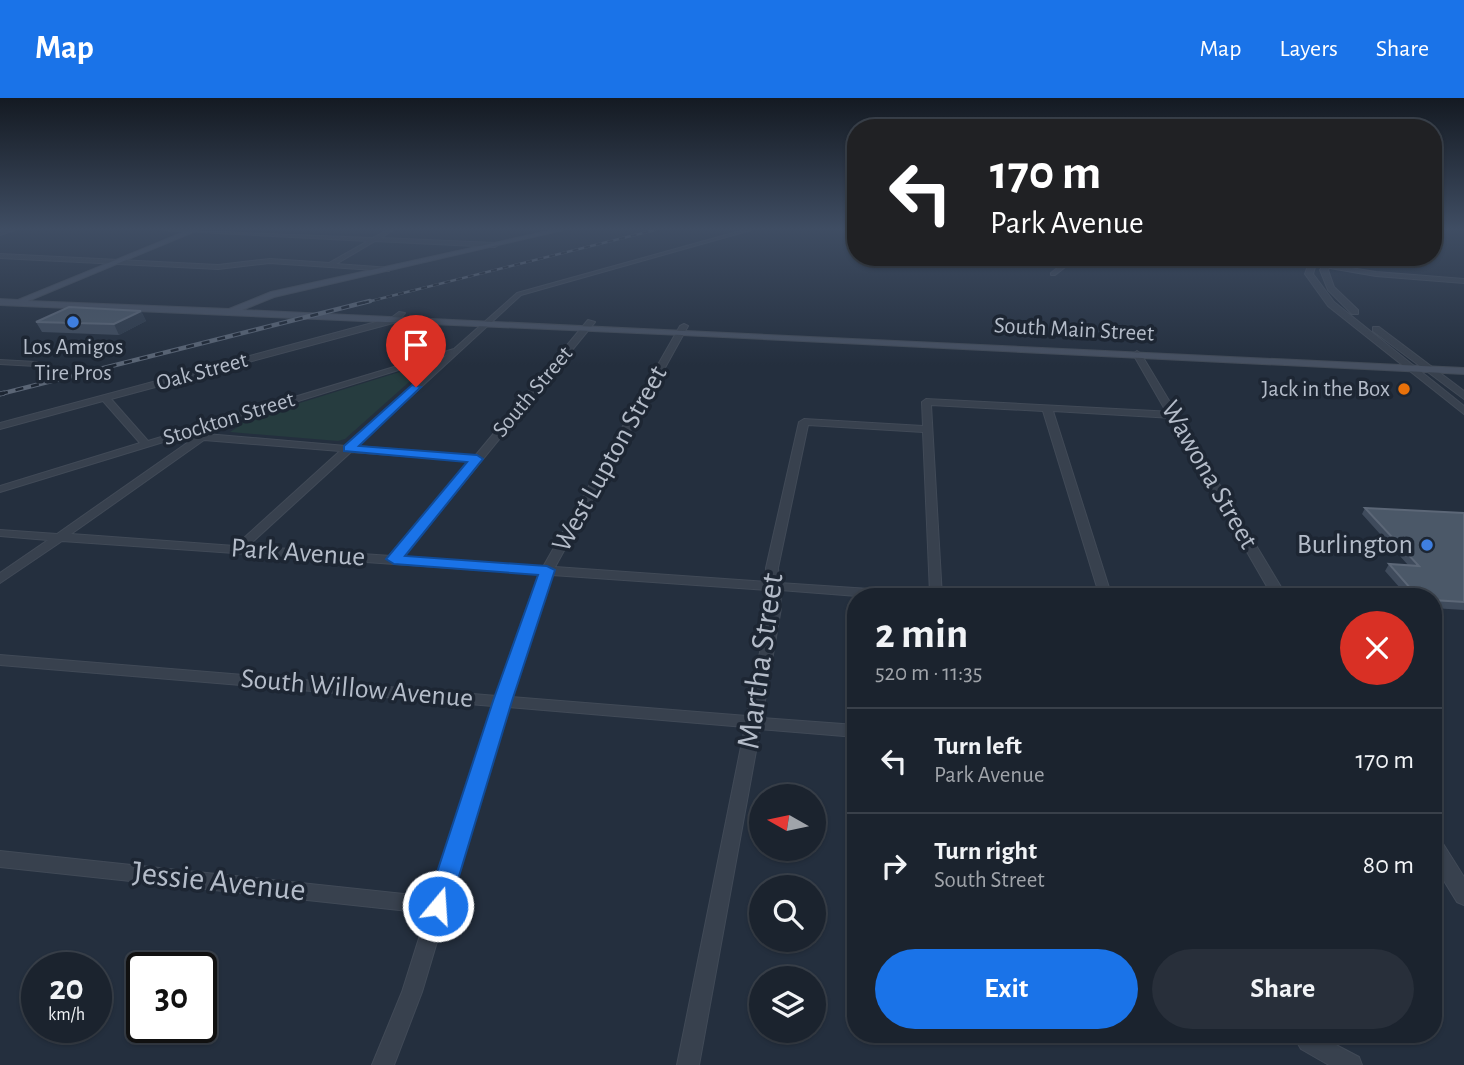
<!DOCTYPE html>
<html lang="en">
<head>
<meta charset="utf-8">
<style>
  body { margin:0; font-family:"Alegreya Sans",sans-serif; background:#282f3a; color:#f1f3f6; height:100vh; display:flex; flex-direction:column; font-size:26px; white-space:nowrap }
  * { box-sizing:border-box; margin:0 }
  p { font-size:23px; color:#a0a4aa }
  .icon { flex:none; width:38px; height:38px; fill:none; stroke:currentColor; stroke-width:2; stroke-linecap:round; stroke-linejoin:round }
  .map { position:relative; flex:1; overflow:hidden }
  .panel { position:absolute; left:847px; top:490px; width:595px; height:455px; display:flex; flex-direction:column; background:#1b232e; border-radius:28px; box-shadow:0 2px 5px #0004,0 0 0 2px #39404a }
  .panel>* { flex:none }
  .guide { position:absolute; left:847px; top:21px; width:595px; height:147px; border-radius:28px; box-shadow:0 2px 5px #0004,0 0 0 2px #39404a; background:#202124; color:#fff; overflow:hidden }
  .needle { width:46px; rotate:279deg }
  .fabs { position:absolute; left:749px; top:686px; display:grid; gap:14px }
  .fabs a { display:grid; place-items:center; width:77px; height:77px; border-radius:50%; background:#1b232e; box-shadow:0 2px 5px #0004,0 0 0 2px #39404a; font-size:35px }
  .speed { position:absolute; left:21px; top:854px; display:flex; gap:14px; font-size:35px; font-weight:700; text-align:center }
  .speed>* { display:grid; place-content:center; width:91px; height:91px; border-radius:50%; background:#1b232e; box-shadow:0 2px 5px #0004,0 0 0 2px #39404a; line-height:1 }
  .speed small { font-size:18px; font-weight:400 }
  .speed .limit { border:4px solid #111; border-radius:10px; background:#fff; color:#111 }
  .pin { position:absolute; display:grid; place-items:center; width:60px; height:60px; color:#fff; margin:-72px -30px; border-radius:50% 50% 50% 0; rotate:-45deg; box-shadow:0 0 7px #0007 }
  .pin .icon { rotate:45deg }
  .me { position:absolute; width:77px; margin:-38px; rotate:18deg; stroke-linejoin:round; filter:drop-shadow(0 0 5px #0008) }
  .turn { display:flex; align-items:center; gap:24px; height:147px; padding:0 28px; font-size:32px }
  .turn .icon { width:91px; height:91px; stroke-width:2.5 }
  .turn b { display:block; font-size:49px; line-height:60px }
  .round { display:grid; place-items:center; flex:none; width:74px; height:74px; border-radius:37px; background:#282f3a }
  .headline { display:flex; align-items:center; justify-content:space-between; height:119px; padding:0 28px }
  h1 { font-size:42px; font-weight:600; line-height:52px }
  .action { display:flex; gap:14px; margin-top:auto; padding:14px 28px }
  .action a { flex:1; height:80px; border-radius:42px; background:#1a73e8; color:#fff; font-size:28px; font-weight:600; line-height:80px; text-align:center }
  .action a+a { background:#282f3a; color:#f1f3f6 }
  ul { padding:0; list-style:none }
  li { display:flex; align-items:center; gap:21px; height:105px; padding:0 28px; border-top:2px solid #39404a }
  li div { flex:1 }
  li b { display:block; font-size:26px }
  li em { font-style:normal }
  header { display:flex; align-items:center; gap:42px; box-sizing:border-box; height:98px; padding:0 35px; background:#1a73e8; color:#fff }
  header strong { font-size:33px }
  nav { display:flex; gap:38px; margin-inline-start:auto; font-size:24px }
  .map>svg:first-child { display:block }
  .green { fill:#263c3f }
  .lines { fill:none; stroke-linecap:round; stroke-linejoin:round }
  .minor-casing { stroke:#414a57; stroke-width:2 }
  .tertiary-casing { stroke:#414a57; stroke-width:2 }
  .secondary-casing { stroke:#414a57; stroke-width:2 }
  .minor { fill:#38414e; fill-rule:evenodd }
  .tertiary { fill:#38414e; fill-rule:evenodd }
  .secondary { fill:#465061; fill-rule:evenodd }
  .rail-far2-casing { stroke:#5a6575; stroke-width:2.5 }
  .rail-far1-casing { stroke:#5a6575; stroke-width:4.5 }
  .rail-casing { stroke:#5a6575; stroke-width:5 }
  .rail-far2 { stroke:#1d2633; stroke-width:2; stroke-dasharray:6; stroke-linecap:butt }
  .rail-far1 { stroke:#1d2633; stroke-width:2.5; stroke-dasharray:8; stroke-linecap:butt }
  .rail { stroke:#1d2633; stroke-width:3.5; stroke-dasharray:10; stroke-linecap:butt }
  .wall { fill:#3f4b5c }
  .shaded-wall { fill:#2f3b4b }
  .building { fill:#4b5868; stroke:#5c6777; stroke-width:2 }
  .route { fill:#1a73e8; stroke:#114b97; stroke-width:2 }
  .shop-dot { fill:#3f7fe0; stroke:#1d2633; stroke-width:2.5 }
  .food-dot { fill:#e8710a; stroke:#1d2633; stroke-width:2.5 }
  .labels { text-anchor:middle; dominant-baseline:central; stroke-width:7; stroke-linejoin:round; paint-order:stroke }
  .far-street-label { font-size:23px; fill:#b4bcc9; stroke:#1d2633 }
  .far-poi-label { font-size:23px; fill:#b4bcc9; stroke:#1d2633 }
  .street-label { font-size:28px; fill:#b4bcc9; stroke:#1d2633 }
  .poi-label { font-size:28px; fill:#b4bcc9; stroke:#1d2633; text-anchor:end }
  .near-street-label { font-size:33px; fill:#b4bcc9; stroke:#1d2633 }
</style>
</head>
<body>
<header>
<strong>Map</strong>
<nav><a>Map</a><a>Layers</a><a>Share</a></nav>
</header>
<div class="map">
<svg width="1464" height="967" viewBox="0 0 1464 967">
  <rect width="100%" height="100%" fill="#242f3e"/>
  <path class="green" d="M422 267 427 268 345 341 338 343 230 334 241 327 239 324Z"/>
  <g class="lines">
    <g class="minor-casing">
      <path id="minor" d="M163 132 373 140 388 132H393L381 140 495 145 498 147 495 149 375 143 336 166 391 170 389 173 270 165 218 171 0 160V156L218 167 270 161 329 165 368 143Z
        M744 132H751L521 197 357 348 475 358 588 222 595 224 403 459 543 469 680 228 684 226 688 228 555 469 767 484 766 470 799 324 804 321 923 328 922 304 926 301 1173 314 1178 317 1173 320 1053 313 1112 499H1100L1043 313 931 307 942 499H870L780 492 781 510 762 620 856 627V639L760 631 699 967H677L745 629 507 609 422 894 394 967H372L402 894 427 815 0 769V753L432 799 493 608 0 567V557L497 598 540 476 62 443 0 485V475L48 442 0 438V432L57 436 197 338 196 334 0 394V388L140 345 103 303 0 331V325L391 220 399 214 405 215 397 224 111 301 148 343 454 251 517 195ZM447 257 346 348 206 336 205 332ZM808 327 923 334 930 495 779 485 778 470ZM204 342 340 353 235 448 71 436ZM351 354 470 363 391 458 248 448ZM552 477 767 492 769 510 747 618 511 599Z
        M1071 159H1078L1055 177H1051V175Z
        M1266 159H1282L1376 174 1464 181V185L1376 178Z
        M0 262 36 264 40 266 36 268 0 266Z
        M1315 936 1359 959 1362 967H1329L1301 951 1297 944 1301 937Z"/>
    </g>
    <g class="tertiary-casing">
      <path id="tertiary" d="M6 132H15L0 137V133Z
        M1311 159H1318L1313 176 1334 204 1464 308V316L1328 208 1305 176Z
        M1328 159H1335L1328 172 1334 189 1358 212V216H1352L1328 192 1320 172Z
        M1373 229H1379L1464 293V301L1373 233Z
        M1137 253 1141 256 1287 499H1273L1133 256Z
        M1433 738 1440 741 1464 779V807L1457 804 1433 765Z"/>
    </g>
    <g class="secondary-casing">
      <path id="secondary" d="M189 132H198L28 203 229 211 271 194 553 132H563L274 199 242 212 1464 270V276L682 237 0 207V201L18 202Z"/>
    </g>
    <use href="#minor" class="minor"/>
    <use href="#tertiary" class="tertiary"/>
    <use href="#secondary" class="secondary"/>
    <g class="rail-far2-casing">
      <path id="rail-far2" d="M363 205 655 132"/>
    </g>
    <g class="rail-far1-casing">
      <path id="rail-far1" d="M0 296 370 203"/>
    </g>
    <g class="rail-casing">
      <path id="rail" d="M0 296 4 295"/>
    </g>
    <use href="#rail-far2" class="rail-far2"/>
    <use href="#rail-far1" class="rail-far1"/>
    <use href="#rail" class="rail"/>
  </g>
  <path class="wall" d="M141 213 146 223 119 237 42 234 36 224Z
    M1365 410 1464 415V512L1433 510V499H1408L1385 473 1389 466 1408 467 1362 416Z"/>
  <path class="shaded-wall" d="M141 213 146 223 119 237 114 226Z"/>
  <path class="building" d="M69 209 141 213 114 226 36 224Z
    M1365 410 1464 415V504L1433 502V499H1418L1389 466 1419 468Z"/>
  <linearGradient id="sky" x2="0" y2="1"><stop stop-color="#141a22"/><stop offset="0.49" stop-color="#3f4d63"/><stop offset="1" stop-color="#3f4d63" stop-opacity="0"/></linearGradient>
  <rect width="1464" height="267" fill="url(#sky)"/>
  <path class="route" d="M412 287 421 289 359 348 477 357 483 361 405 458 547 468 555 472 512 603 450 808 447 816 438 819 430 816 426 808 493 603 538 477 394 466 386 461 467 364 344 353V348Z"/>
  <g class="shop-dot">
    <circle cx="73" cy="224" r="7"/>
    <circle cx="1427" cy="447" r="7"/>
  </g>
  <circle class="food-dot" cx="1404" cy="291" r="7"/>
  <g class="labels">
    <g class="far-street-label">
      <text transform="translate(1074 232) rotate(3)">South Main Street</text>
      <text transform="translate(202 274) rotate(-15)">Oak Street</text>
      <text transform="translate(533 294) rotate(-50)">South Street</text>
      <text transform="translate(229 321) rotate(-17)">Stockton Street</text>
    </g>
    <g class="far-poi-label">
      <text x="73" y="249">Los Amigos<tspan x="73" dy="26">Tire Pros</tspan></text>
      <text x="1390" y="291" text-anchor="end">Jack in the Box</text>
    </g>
    <g class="street-label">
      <text transform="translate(610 361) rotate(-61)">West Lupton Street</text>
      <text transform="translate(1209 377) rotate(60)">Wawona Street</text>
      <text transform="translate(298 455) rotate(4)">Park Avenue</text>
      <text transform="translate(357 591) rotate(5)">South Willow Avenue</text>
    </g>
    <g class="poi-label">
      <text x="1413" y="447">Burlington</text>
    </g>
    <g class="near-street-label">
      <text transform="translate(761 563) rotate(-82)">Martha Street</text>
      <text transform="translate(219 784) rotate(6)">Jessie Avenue</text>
    </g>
  </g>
</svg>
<div class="fabs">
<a><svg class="needle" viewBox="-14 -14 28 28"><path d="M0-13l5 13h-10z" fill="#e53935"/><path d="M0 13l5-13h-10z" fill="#a0a4aa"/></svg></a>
<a><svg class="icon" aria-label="search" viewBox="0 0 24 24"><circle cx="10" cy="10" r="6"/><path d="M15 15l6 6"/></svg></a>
<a><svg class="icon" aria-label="layers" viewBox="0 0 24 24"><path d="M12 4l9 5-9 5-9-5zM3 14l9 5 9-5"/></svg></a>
</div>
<div class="speed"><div>20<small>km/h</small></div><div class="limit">30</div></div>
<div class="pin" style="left:416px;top:289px;background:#d93025"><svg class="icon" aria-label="arrive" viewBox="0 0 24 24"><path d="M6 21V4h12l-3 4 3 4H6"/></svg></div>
<svg class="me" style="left:438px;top:808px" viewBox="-20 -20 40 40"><circle r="17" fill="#1a73e8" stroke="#fff" stroke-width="3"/><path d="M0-11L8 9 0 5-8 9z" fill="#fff"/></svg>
<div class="guide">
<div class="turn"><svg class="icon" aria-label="left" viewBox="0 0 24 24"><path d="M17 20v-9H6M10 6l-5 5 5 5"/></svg><div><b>170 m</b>Park Avenue</div></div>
</div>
<section class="panel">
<div class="headline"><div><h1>2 min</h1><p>520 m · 11:35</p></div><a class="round" style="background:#d93025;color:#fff"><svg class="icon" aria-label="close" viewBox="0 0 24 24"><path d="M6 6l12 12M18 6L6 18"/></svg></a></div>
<ul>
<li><svg class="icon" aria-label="left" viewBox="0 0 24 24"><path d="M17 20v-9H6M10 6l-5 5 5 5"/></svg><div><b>Turn left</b><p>Park Avenue</p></div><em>170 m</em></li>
<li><svg class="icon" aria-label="right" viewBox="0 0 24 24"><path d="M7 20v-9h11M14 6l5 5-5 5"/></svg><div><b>Turn right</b><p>South Street</p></div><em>80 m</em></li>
</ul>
<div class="action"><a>Exit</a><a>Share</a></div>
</section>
</div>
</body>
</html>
